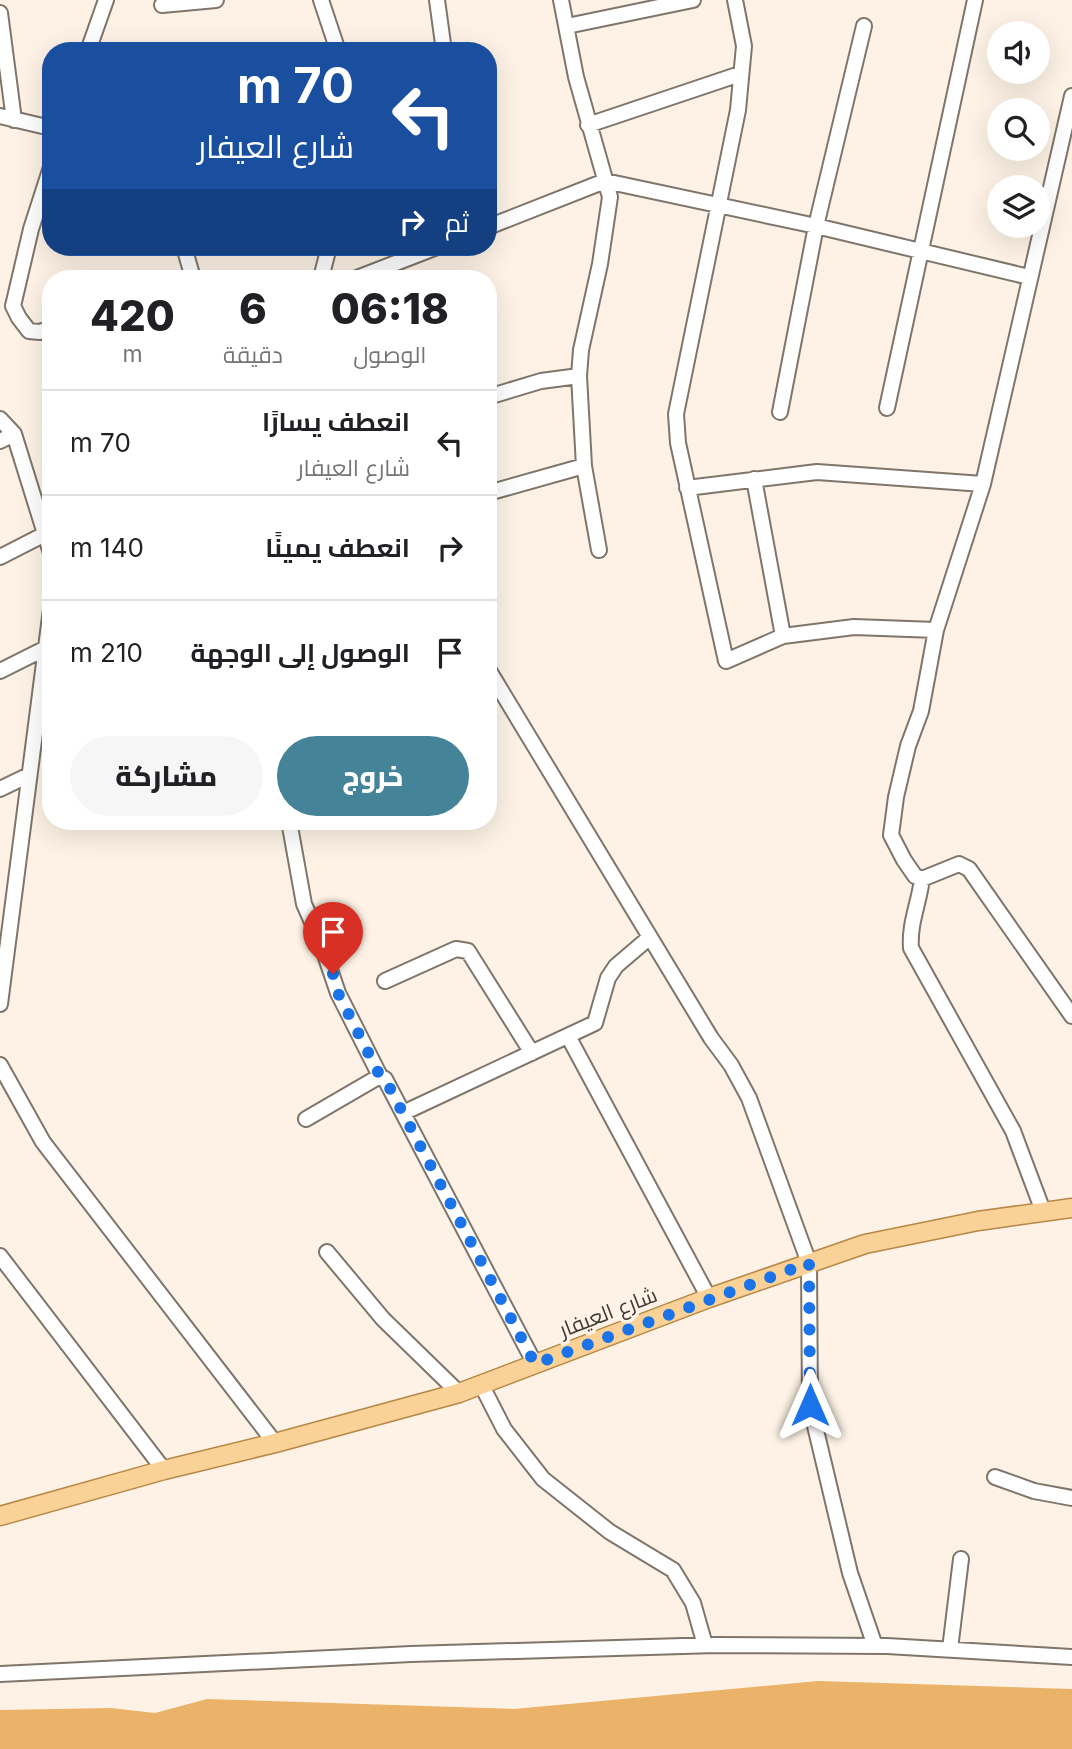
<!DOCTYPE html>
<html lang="ar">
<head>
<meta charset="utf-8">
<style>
  body { margin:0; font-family:Inter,Cairo,sans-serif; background:#f6f6f6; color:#202124; direction:rtl; height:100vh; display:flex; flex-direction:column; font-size:26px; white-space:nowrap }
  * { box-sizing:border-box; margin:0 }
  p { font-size:23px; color:#757577 }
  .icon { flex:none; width:38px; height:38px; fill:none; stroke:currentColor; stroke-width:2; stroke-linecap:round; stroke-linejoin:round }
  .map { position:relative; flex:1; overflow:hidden; direction:ltr }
  .details { position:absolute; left:42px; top:270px; width:455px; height:560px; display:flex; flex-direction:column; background:#fff; border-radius:28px; box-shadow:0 7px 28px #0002; direction:rtl }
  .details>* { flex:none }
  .guide { position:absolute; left:42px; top:42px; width:455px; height:214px; border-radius:28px; box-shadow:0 7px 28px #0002; direction:rtl; background:#1a4fa0; color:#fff; overflow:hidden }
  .buttons { position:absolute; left:987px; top:21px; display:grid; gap:14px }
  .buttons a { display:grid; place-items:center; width:63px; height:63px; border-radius:50%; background:#fff; box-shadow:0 7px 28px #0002; font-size:35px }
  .pin { position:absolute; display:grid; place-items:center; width:60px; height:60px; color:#fff; margin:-72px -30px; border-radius:50% 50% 50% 0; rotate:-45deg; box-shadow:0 0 7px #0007 }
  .pin .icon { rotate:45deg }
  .me { position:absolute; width:77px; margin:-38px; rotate:0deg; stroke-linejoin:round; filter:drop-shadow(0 0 5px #0008) }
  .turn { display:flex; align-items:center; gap:24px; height:147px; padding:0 28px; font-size:32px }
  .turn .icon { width:91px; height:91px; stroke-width:2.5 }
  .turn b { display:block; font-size:49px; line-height:60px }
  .then { display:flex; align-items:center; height:66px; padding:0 28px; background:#0003; gap:14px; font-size:26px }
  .eta { display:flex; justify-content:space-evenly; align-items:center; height:119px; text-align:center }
  .eta b { font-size:42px; font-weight:800; line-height:49px }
  .button { display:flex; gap:14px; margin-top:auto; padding:14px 28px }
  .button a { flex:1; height:80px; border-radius:42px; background:#448398; color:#fff; font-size:28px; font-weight:800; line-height:80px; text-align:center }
  .button a+a { background:#f6f6f6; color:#202124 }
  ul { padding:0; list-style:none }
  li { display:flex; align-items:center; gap:21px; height:105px; padding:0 28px; border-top:2px solid #e0e0e0 }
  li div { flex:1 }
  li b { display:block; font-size:26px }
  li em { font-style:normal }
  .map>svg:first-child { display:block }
  .water { fill:#eab369 }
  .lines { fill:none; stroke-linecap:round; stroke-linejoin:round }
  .minor-casing { stroke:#7f756a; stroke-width:18 }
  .major-casing { stroke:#b68746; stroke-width:21 }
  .minor { stroke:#fff; stroke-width:14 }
  .major { stroke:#fad196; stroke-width:18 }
  .route { stroke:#1a73e8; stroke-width:12; stroke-dasharray:0 21.6 }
  .labels { text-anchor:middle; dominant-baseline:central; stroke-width:7; stroke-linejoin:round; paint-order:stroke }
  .street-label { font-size:21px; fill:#3c3833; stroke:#fdf2e5 }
</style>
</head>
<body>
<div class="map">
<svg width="1072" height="1749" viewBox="0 0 1072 1749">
  <rect width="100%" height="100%" fill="#fdf2e5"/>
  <path class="water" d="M818 1681 1072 1689V1749H0V1710L111 1708 155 1713 207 1699 514 1709Z"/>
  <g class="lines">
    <g class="minor-casing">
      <path id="minor" d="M321 0 338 51
        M437 0 444 51
        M561 0 576 77 610 197 600 264 581 350 579 376 584 466 599 550
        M735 0 744 46 738 110 676 414 678 443 726 661 783 636 854 627 936 630
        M162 5 216 0
        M0 13 14 120
        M567 26 693 0
        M88 51 106 0
        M1072 96 983 484 936 630 921 711 908 746 896 797 891 835 904 860 915 876 922 879 959 864 969 869 1072 1016
        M0 116 51 128
        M588 125 740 74
        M51 167 31 229 13 306 19 318 29 331 40 332 51 328
        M488 227 605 181 816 226 1029 277
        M184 247 193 278
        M321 278 329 247
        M357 278 437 247
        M488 397 541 381 579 376
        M887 408 975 0
        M780 412 816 226 864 26
        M0 419 14 434 51 553
        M0 441 14 434
        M754 479 783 636
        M687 488 817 472 983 484
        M488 493 584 466
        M0 557 45 534
        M488 669 711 1038 731 1065 749 1098 809 1263 810 1405 850 1573 875 1646
        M0 671 46 648
        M0 789 29 775
        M289 821 304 904 320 940 338 993 380 1076
        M922 879C919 903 909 924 911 948L1013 1131 1043 1211
        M385 981 456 949 468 951 532 1053
        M0 1004 51 609
        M568 1036 709 1298
        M0 1065 43 1142 275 1443
        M403 1113 595 1023 608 978 616 966 650 937
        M306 1119 380 1076 385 1079 535 1364
        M327 1252 383 1319 459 1393
        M0 1256 164 1470
        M481 1384 504 1429 543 1479 610 1532 673 1570 693 1603 705 1645
        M995 1477 1034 1491 1072 1498
        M950 1649 961 1559
        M0 1674 411 1654 716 1645 887 1646 1072 1657"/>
    </g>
    <g class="major-casing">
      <path id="major" d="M0 1516 164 1470 275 1443 459 1393 709 1298 865 1244 978 1221 1072 1208"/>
    </g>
    <use href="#minor" class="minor"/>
    <use href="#major" class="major"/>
  </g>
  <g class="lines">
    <path class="route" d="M333 974 338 993 380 1076 385 1079 535 1364 809 1263 810 1405"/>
  </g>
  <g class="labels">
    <g class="street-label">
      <text transform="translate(608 1312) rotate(-21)">شارع العيفار</text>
    </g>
  </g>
</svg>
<div class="buttons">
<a><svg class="icon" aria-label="sound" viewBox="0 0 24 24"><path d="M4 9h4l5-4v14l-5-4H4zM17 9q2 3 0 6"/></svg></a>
<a><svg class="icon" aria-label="search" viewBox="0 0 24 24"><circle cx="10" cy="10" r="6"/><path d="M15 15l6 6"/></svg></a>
<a><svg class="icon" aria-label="layers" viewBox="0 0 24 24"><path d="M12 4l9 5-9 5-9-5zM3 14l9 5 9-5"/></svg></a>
</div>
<div class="pin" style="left:333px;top:974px;background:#d93025"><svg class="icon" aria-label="arrive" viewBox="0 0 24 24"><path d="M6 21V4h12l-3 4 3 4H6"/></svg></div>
<svg class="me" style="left:810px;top:1405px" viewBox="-20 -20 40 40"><path d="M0-17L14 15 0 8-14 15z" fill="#1a73e8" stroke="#fff" stroke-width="4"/></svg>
<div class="guide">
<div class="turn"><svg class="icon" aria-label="left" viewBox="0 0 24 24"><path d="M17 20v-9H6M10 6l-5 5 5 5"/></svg><div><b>70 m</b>شارع العيفار</div></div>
<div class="then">ثم<svg class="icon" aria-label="right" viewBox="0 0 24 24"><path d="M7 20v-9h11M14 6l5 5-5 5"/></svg></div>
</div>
<section class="details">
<div class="eta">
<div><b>06:18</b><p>الوصول</p></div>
<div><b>6</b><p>دقيقة</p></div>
<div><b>420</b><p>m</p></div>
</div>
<ul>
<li><svg class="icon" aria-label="left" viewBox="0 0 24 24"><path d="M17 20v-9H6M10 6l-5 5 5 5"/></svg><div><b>انعطف يسارًا</b><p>شارع العيفار</p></div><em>70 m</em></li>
<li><svg class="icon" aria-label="right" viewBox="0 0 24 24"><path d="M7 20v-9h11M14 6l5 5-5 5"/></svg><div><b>انعطف يمينًا</b></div><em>140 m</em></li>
<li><svg class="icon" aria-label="arrive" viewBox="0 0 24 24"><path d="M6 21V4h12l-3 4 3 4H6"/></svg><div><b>الوصول إلى الوجهة</b></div><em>210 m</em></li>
</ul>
<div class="button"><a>خروج</a><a>مشاركة</a></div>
</section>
</div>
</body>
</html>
